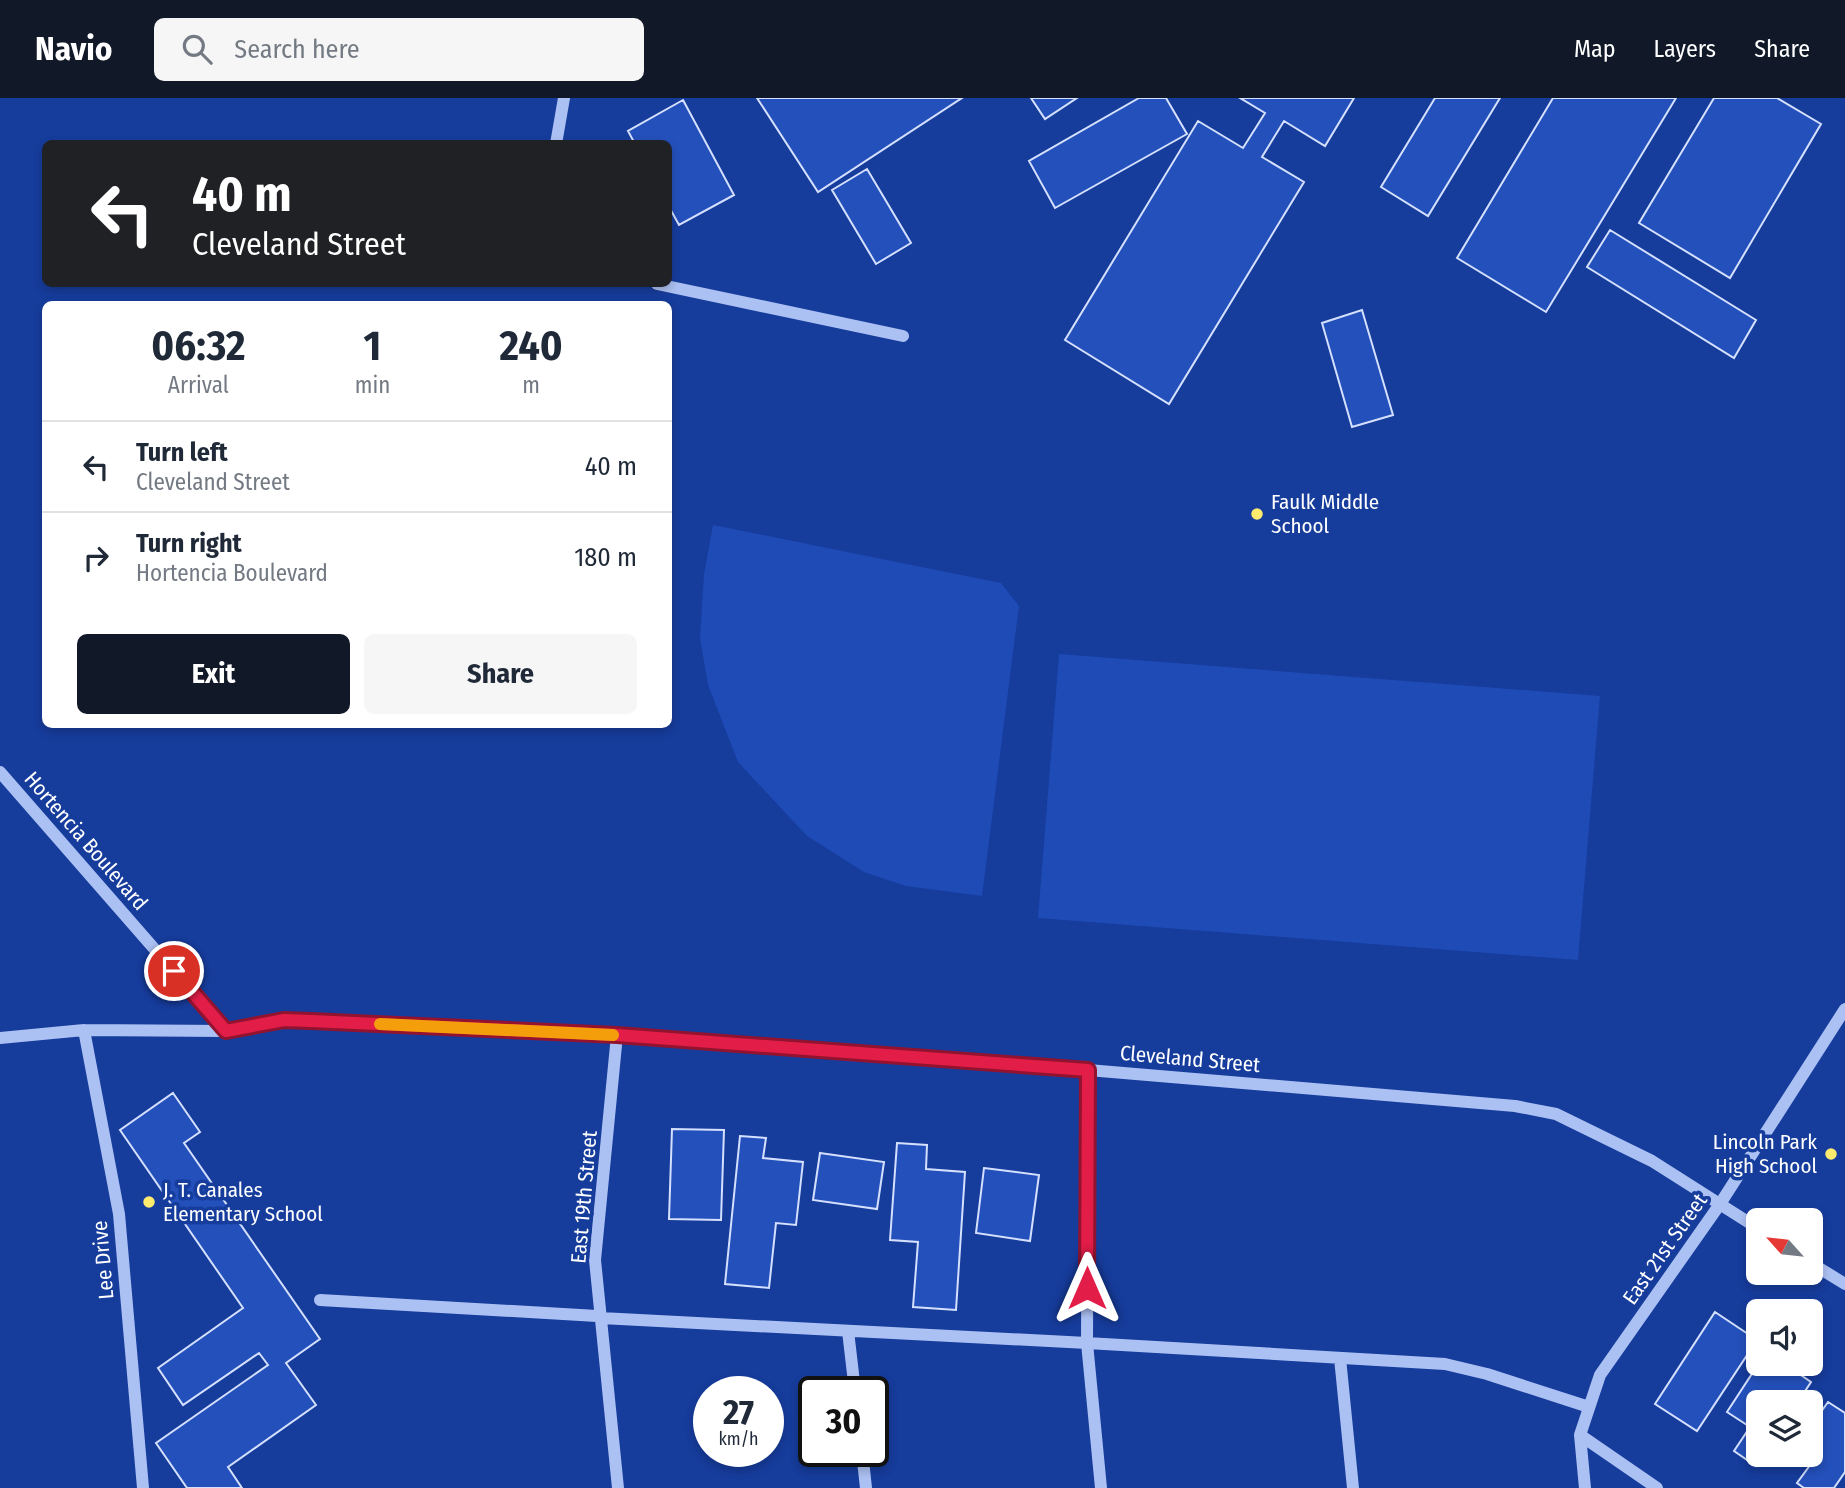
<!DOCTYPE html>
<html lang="en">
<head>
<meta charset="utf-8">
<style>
  body { margin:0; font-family:"Fira Sans Condensed",sans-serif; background:#f6f6f7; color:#1f2937; height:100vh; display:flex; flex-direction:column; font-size:26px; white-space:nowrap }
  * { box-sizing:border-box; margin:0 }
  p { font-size:23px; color:#747a83 }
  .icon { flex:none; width:38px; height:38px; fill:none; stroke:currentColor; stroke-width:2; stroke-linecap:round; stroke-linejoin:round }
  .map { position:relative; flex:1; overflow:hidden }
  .panel { position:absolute; left:42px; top:203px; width:630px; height:427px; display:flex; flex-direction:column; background:#fff; border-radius:10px; box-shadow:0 4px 10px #0003 }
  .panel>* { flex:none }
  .top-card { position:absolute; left:42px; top:42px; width:630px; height:147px; border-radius:10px; box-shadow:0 4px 10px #0003; background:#202124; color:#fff; overflow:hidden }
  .needle { width:46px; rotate:297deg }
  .tools { position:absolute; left:1746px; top:1110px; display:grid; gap:14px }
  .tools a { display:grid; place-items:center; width:77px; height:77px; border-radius:10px; background:#fff; box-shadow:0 4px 10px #0003; font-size:35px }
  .speed { position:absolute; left:693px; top:1278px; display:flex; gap:14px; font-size:35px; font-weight:700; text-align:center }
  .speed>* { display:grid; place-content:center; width:91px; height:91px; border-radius:50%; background:#fff; box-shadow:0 4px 10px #0003; line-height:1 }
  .speed small { font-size:18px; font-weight:400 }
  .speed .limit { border:4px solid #111; border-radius:10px; background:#fff; color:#111 }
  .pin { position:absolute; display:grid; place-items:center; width:60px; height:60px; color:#fff; margin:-30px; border:4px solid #fff; border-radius:50%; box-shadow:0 2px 7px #0007 }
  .me { position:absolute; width:77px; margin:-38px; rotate:0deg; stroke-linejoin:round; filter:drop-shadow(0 0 5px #0008) }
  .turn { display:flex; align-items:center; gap:24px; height:147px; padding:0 35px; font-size:32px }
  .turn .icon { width:91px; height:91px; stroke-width:2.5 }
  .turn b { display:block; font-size:49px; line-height:60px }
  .eta { display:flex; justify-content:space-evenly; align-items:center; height:119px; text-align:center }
  .eta b { font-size:42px; font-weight:700; line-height:49px }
  .primary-button { display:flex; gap:14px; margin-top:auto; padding:14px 35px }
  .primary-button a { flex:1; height:80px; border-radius:10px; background:#111827; color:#fff; font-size:28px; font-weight:700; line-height:80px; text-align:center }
  .primary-button a+a { background:#f6f6f7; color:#1f2937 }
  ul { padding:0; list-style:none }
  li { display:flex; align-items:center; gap:21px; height:91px; padding:0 35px; border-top:2px solid #e0e1e3 }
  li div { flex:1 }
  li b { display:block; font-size:26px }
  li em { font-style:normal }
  header { display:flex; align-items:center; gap:42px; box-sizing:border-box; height:98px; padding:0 35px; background:#111827; color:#fff }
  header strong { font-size:33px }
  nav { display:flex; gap:38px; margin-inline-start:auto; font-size:24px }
  .search { width:490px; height:63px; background:#f6f6f7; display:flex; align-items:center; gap:18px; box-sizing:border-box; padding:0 24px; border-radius:10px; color:#747a83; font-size:26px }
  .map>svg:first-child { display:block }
  .green { fill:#1e4bb6 }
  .building { fill:#2450bb; stroke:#d4e0fd; stroke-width:2 }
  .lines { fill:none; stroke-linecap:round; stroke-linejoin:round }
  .minor { stroke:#acc1f3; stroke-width:12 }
  .route-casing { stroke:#92132f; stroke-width:18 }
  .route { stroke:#e11d48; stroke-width:12 }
  .slow { stroke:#f59e0b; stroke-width:12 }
  .poi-dot { fill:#ffeb6e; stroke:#163c9c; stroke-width:2.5 }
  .labels { text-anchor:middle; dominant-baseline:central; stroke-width:7; stroke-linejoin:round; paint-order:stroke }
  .poi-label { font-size:21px; fill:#fff; stroke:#163c9c; text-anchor:start }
  .street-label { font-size:21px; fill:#fff; stroke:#163c9c }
</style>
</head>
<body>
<header>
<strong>Navio</strong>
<div class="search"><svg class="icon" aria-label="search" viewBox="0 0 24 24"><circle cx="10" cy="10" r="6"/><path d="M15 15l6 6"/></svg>Search here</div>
<nav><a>Map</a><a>Layers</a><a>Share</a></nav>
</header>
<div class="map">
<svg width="1845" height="1390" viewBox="0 0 1845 1390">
  <rect width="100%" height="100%" fill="#163c9c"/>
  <path class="green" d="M713 427 1001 485 1019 508 982 798 906 788 864 774 807 738 738 664 708 587 700 540 704 476Z
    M1059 556 1600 598 1578 862 1038 820Z"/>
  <path class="building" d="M757 0H962L818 94Z
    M1031 0H1077L1045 21Z
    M1139 0H1166L1187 36 1055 110 1029 63Z
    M1240 0H1354L1325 48 1284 23 1262 59 1304 84 1169 306 1065 242 1198 23 1243 50 1265 15Z
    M1435 0H1500L1428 118 1381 89Z
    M1553 0H1676L1546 214 1457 160Z
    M1714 0H1777L1821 26 1730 180 1639 125Z
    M683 2 734 97 679 127 668 107V46H635L628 33Z
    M867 71 911 145 876 166 832 92Z
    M1610 132 1756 222 1734 260 1587 169Z
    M1362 212 1393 317 1352 329 1322 225Z
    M173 995 200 1034 184 1045 320 1241 286 1265 316 1307 228 1369 242 1390H187L156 1345 268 1267 259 1255 183 1307 158 1270 243 1210 120 1032Z
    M672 1031 724 1032 721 1122 669 1121Z
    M740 1038 766 1040 763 1060 803 1064 796 1127 776 1125 769 1190 725 1186Z
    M897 1045 927 1047 926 1071 965 1074 956 1212 913 1209 918 1144 890 1142Z
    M820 1055 884 1064 877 1111 813 1102Z
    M984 1070 1039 1077 1030 1143 976 1135Z
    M1715 1214 1757 1242 1697 1333 1655 1306Z
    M1759 1265H1783L1811 1284 1798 1304H1759V1356H1763L1756 1368 1734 1353 1750 1329 1727 1314Z
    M1828 1304 1845 1315V1374L1834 1390H1804L1797 1385 1816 1359 1811 1355V1328Z"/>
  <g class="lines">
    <path class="minor" d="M556 46 564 0
      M657 186 903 238
      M0 674 226 933
      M84 932 119 1116 143 1390
      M617 937 595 1162 618 1390
      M0 940 84 932 226 933 283 922 617 937 1088 972 1515 1008 1556 1016 1652 1063 1759 1131
      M1088 972 1087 1245 1101 1390
      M1811 1165 1845 1186
      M320 1202 597 1218 601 1220 1087 1245 1445 1266 1487 1276 1589 1309
      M848 1233 855 1293
      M1340 1260 1353 1390
      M1580 1337 1657 1390
      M862 1353 866 1390
      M1585 1390 1580 1337 1600 1277 1720 1106 1845 911"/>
  </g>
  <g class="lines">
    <g class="route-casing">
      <path id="route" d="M174 873 226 933 284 922 311 923 617 937 1088 972 1087 1190"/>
    </g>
    <use href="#route" class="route"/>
    <path class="slow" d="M380 926 613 937"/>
  </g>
  <g class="poi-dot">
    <circle cx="1257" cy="416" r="7"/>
    <circle cx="1831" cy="1056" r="7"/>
    <circle cx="149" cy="1104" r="7"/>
  </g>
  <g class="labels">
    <g class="poi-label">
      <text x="1271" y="404">Faulk Middle<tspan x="1271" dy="24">School</tspan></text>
      <text x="1817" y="1044" text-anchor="end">Lincoln Park<tspan x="1817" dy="24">High School</tspan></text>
      <text x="163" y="1092">J. T. Canales<tspan x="163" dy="24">Elementary School</tspan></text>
    </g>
    <g class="street-label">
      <text transform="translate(86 743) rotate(49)">Hortencia Boulevard</text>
      <text transform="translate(1190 961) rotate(5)">Cleveland Street</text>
      <text transform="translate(584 1099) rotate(-85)">East 19th Street</text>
      <text transform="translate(1665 1151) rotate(-55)">East 21st Street</text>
      <text transform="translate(103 1162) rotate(-95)">Lee Drive</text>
    </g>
  </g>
</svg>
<div class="tools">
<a><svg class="needle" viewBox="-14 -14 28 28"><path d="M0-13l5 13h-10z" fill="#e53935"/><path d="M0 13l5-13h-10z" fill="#747a83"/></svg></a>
<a><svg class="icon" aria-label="sound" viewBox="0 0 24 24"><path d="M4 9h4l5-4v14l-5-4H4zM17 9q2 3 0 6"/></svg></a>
<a><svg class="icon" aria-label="layers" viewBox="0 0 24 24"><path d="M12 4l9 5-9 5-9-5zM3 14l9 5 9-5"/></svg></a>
</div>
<div class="speed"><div>27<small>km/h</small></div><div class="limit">30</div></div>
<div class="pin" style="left:174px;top:873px;background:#d93025"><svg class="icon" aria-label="arrive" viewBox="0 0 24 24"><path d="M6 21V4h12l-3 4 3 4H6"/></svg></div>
<svg class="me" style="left:1087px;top:1190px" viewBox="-20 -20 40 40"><path d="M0-17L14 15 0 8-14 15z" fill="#e11d48" stroke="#fff" stroke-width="4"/></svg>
<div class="top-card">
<div class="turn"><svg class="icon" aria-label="left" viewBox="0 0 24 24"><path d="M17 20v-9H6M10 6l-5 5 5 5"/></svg><div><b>40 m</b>Cleveland Street</div></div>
</div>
<section class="panel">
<div class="eta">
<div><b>06:32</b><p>Arrival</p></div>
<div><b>1</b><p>min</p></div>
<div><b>240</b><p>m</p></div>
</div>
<ul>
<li><svg class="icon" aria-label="left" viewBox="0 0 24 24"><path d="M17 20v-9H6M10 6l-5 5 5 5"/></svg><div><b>Turn left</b><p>Cleveland Street</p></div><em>40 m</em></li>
<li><svg class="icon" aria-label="right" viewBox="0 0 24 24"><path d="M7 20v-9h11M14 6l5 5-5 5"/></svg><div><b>Turn right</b><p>Hortencia Boulevard</p></div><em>180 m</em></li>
</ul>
<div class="primary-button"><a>Exit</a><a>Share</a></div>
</section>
</div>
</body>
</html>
